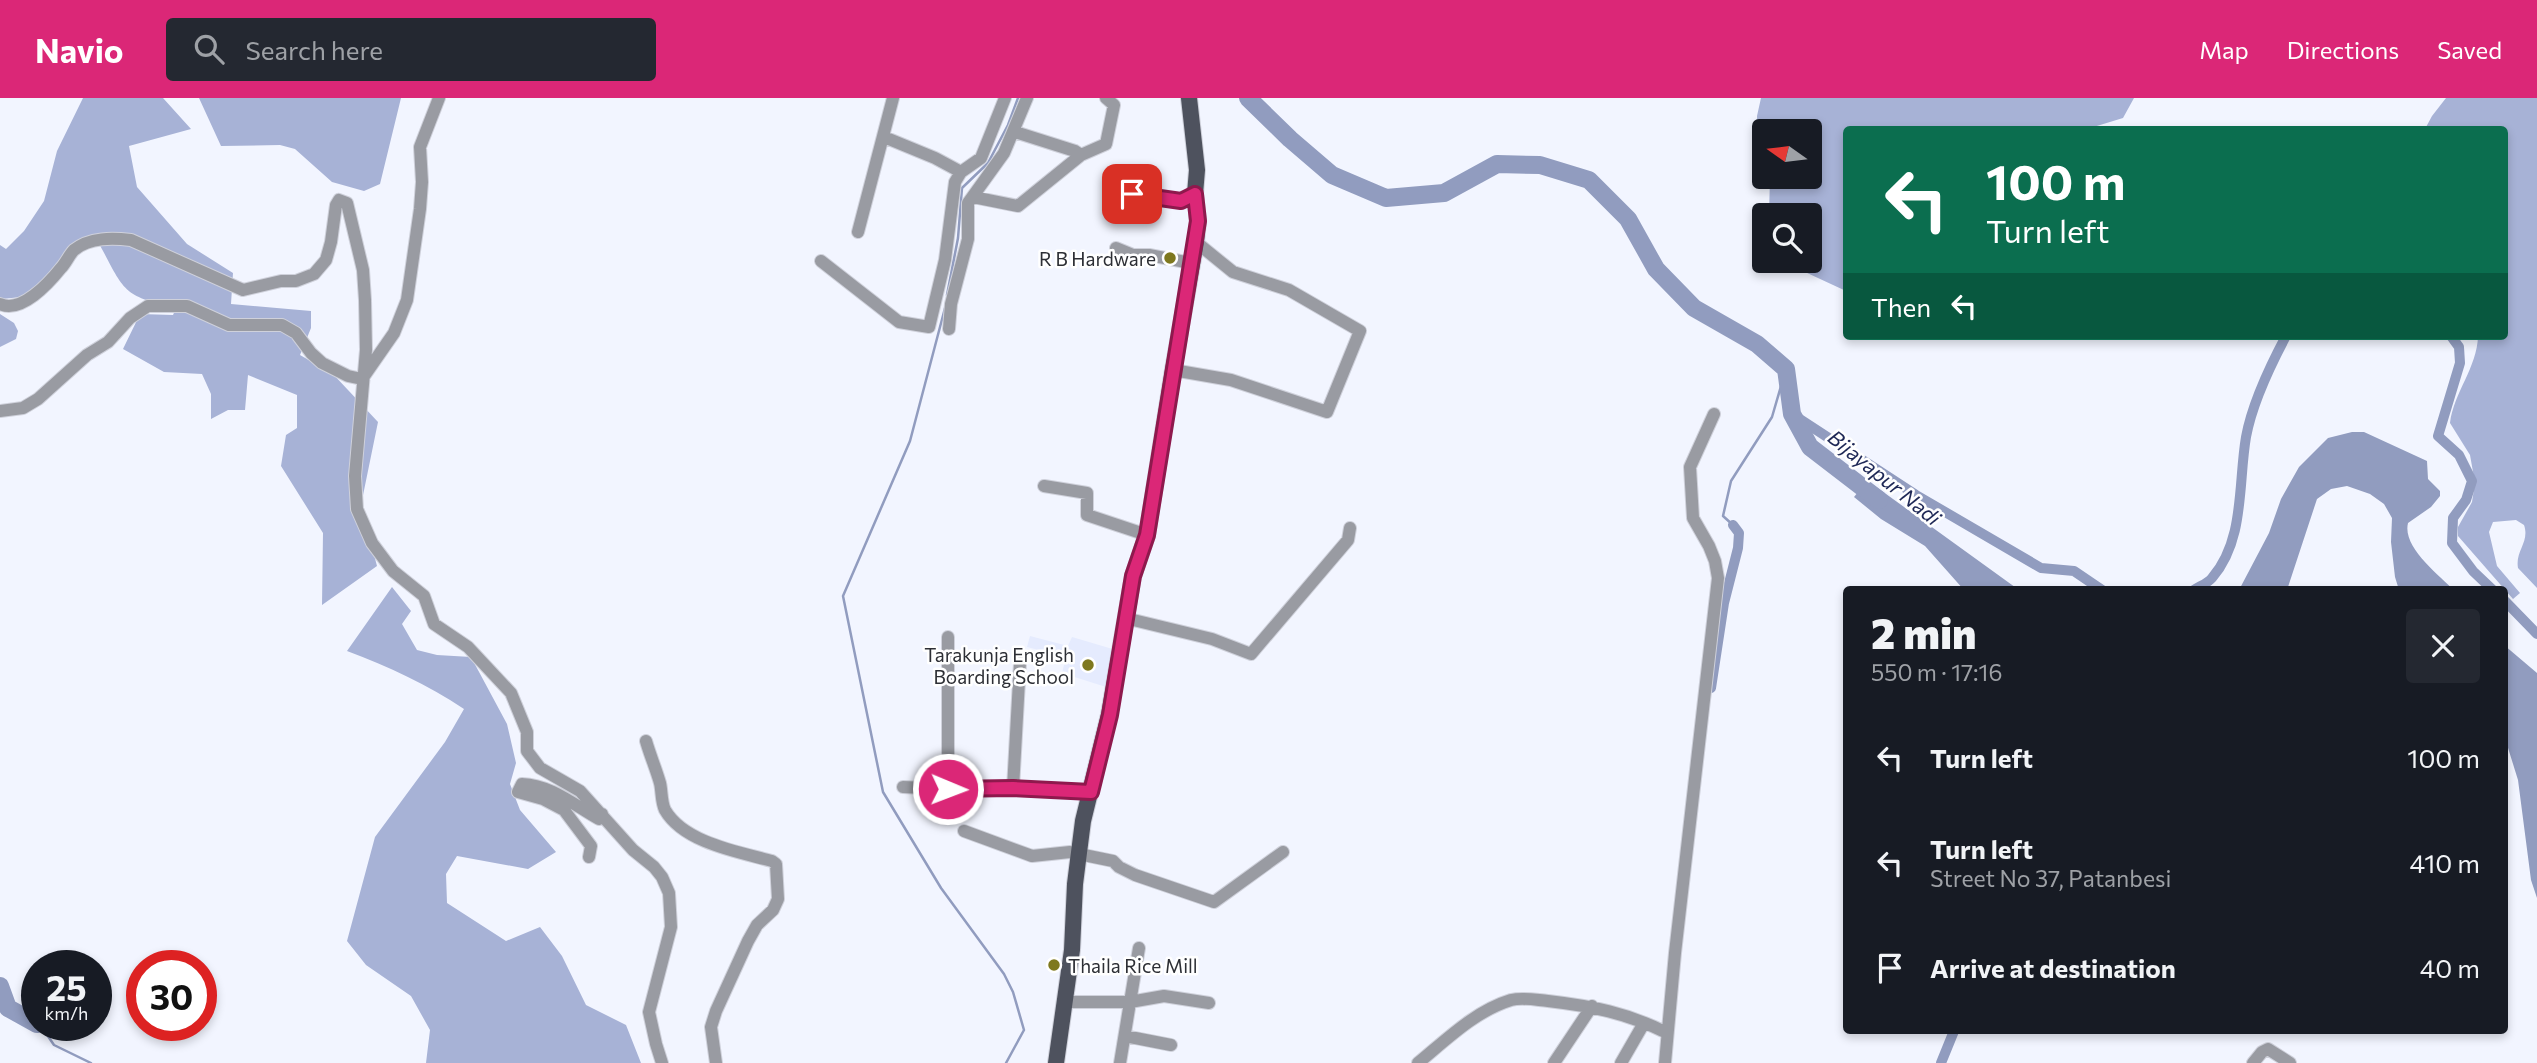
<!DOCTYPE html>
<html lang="en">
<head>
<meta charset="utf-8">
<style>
  body { margin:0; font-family:Commissioner,sans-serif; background:#242831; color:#f1f3f6; height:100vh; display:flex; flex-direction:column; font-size:26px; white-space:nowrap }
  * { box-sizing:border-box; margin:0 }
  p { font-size:23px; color:#9ea1a6 }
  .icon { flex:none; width:38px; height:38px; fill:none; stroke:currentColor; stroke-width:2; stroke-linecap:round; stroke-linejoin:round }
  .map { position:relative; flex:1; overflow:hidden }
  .panel { position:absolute; left:1843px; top:488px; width:665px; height:448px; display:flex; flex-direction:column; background:#171b24; border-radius:7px; box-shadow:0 4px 10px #0003 }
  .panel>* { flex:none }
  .guide { position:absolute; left:1843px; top:28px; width:665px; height:214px; border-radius:7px; box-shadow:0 4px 10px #0003; background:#0b6e4f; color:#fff; overflow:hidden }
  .needle { width:46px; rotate:284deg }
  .controls { position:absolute; left:1752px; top:21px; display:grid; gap:14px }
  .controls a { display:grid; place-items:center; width:70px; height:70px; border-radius:7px; background:#171b24; box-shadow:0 4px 10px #0003; font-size:35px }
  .speed { position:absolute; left:21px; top:852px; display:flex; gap:14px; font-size:35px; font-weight:700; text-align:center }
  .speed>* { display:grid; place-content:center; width:91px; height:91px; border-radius:50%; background:#171b24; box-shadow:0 4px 10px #0003; line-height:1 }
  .speed small { font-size:18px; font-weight:400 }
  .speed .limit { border:10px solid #d22; background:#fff; color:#111 }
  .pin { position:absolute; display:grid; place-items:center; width:60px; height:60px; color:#fff; margin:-30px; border-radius:14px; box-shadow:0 4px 10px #0006 }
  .me { position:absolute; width:77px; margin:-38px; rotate:91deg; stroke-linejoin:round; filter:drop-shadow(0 0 5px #0008) }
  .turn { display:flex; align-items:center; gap:24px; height:147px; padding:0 28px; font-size:32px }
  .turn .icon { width:91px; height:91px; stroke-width:2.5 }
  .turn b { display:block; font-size:49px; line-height:60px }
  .then { display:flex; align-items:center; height:66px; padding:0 28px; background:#0003; gap:14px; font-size:26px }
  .round { display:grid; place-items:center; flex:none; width:74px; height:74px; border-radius:7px; background:#242831 }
  .overview { display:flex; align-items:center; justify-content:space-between; height:119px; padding:0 28px }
  h1 { font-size:42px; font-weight:800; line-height:52px }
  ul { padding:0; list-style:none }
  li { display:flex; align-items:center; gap:21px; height:105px; padding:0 28px }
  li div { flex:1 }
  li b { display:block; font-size:26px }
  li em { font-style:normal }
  header { display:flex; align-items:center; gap:42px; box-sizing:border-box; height:98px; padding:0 35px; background:#db2777; color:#fff }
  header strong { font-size:33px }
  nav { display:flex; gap:38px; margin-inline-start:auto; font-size:24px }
  .search { width:490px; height:63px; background:#242831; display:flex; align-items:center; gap:18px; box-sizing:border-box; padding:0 24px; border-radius:7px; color:#9ea1a6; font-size:26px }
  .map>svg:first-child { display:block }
  .built { fill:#e5ebfe }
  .forest { fill:#a7b2d6 }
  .water { fill:#919cbf }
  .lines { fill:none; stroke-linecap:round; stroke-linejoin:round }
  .stream { stroke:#919cbf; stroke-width:2.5 }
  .canal { stroke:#919cbf; stroke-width:10 }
  .river { stroke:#919cbf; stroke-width:18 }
  .minor-casing { stroke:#cfd1db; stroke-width:14 }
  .major-casing { stroke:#cfd1db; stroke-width:18 }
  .minor { stroke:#999ba2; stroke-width:12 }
  .major { stroke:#4e525e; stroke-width:16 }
  .route-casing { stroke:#8e194d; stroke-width:18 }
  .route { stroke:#db2777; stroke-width:12 }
  .poi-dot { fill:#7e781e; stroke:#fff; stroke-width:2.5 }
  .labels { text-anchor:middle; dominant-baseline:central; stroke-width:5; stroke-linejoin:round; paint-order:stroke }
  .poi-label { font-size:19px; fill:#2d2f35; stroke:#fff; text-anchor:end }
  .water-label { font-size:21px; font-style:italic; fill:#1e2856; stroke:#fff }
</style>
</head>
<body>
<header>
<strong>Navio</strong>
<div class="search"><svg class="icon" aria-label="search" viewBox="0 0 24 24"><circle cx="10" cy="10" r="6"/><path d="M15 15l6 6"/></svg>Search here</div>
<nav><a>Map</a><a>Directions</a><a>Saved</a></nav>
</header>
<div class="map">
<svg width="2537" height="965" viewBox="0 0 2537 965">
  <rect width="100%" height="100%" fill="#f2f5ff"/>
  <path class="built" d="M1030 538 1068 548 1072 539 1116 552 1106 589 1062 575 1066 559 1027 549Z"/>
  <path class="forest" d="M83 0H163L191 31 129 48 137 89 187 146 233 175 231 206 311 213V230L300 257 333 276 378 324 361 407 377 468 322 507 323 435 281 368 286 337 297 330V297L248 277 245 312H228L211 321V296L202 276 164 274 123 251 140 216 173 217 177 208C120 201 123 188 97 142L42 186 21 199 2 201 0 199V147L6 151 24 133 44 103 57 53Z
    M199 0H401L380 86 364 93 332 84 295 51 280 47 221 48Z
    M1761 0H2134L2123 20 2087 31 1846 32V193L1805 174 1807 163H1810V117H1769L1770 79H1810V33H1764V51L1758 47 1757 18Z
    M2446 0H2537V490L2518 470C2515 453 2530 444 2524 427L2516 422 2493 424 2489 434 2497 468 2520 495 2513 501 2458 438V429L2472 404 2475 385 2470 357 2450 325C2454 294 2477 270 2478 238H2504V32L2425 31 2432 18Z
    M0 216 14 225 18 233 16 241 0 249Z
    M392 489 411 513 402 526 417 552 437 557 471 559 507 626 516 665 510 686 520 712 556 754 528 771 457 758 446 776 447 805 506 843 540 829 562 858 586 907 626 927 641 965H426L430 932 411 898 366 867 347 843 375 739 445 644 464 611C427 586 389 569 347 553Z"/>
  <path class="water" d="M2352 334H2364L2427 363 2428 381 2440 393V398L2431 409 2408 425C2402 449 2439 477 2454 492H2399L2395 479 2391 444 2392 420 2384 406 2370 396 2347 388 2331 391 2317 401 2287 492H2239L2269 435 2281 401 2299 369 2328 340Z
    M1867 383 1875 388 2019 492H1964L1925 448 1881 421 1854 399Z
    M2504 547 2537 575V800L2531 782 2518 682 2504 637Z"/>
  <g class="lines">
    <path class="stream" d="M947 197 958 140 962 90 988 65 1008 27 1018 0
      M945 210 910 343 843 498 883 694 941 790 1004 876 1013 894 1024 932 1006 965
      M1733 427 1723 418 1731 383 1772 319 1786 271
      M41 928 54 947 91 965"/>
    <path class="canal" d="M2451 238 2459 249 2460 265 2438 338 2459 357 2472 383 2466 402 2453 420 2452 445 2473 473 2493 492
      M1792 316 1916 397 2041 470 2074 473 2102 492
      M2194 492C2200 488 2208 485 2212 480 2245 442 2238 386 2246 339 2252 306 2270 268 2286 238
      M2504 502 2537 536
      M1711 590 1724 505 1738 450 1739 435 1733 427
      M1941 965 1954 933"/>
    <path class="river" d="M1248 0 1290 41 1332 77 1386 100 1444 95 1497 66 1540 67 1589 82 1628 121 1656 171 1694 210 1757 246 1786 271 1792 316 1810 349 1879 402
      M0 888 8 910 37 926"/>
    <g class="minor-casing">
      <path id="minor" d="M1015 34 1075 53 1081 57
        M884 39 935 60 961 74
        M973 99 1018 108 1081 57 1106 46 1114 7 1106 0
        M1117 109 1127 97 1132 96 1181 103 1195 96
        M858 134 893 0
        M1116 150 1133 157H1149L1191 165
        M821 163 899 224 929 229 945 162 955 84 961 74 981 60 1005 0
        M0 206C21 216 49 185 61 170 66 165 69 157 74 152 90 139 113 140 131 142L243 192 281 183H296L314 176 326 162 331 144 336 107 339 102 347 105 363 172 365 202 366 252 355 378 357 411 372 445 393 473 424 498 434 526 468 549 511 595 527 634V653L540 670 580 693 633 752 654 769 662 779 669 795 671 829 649 914 656 946 662 965
        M949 231 951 206 968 141V105L1004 55 1027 0
        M1173 272 1231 282 1327 314 1360 233 1289 192 1233 174 1196 144
        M0 313 23 310 38 301 87 257 108 244 130 220 148 208H187L229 227H282L296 235 311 255 322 265 348 278 362 281 394 235 407 202 420 111 422 84 420 49 439 0
        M1044 388 1087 395V417L1147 437
        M1125 520 1212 541 1251 556 1348 442 1350 430
        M948 539V691L1013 690 1091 694
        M646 643C650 657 656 671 660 685 662 693 661 704 665 712 684 745 739 754 772 763L776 766 778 801 773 812 757 827 748 843 716 913 711 929 716 965
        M903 689 948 691
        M1013 690 1020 565
        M964 733 1032 758 1070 754 1078 758
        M1079 756 1113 763 1119 769 1135 777 1214 804 1283 754
        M589 759 591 748 564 712 543 701 518 694 522 686C551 687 574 707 599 721L602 716
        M1064 904H1130L1164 898 1209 905
        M1125 938 1171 947
        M1120 965 1139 850
        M1418 965C1446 942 1475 913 1511 902 1523 899 1536 902 1548 903 1591 908 1628 915 1667 935
        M1554 965 1592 908
        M1621 965 1644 925
        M1665 965 1675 855 1718 480 1715 463 1709 448 1693 420 1690 369 1714 316
        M2253 965 2262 954 2268 951 2290 965"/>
    </g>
    <g class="major-casing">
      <path id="major" d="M1056 965 1072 852 1075 786 1083 723 1109 617 1133 478 1147 437 1173 272 1196 144 1198 123 1195 96 1197 72 1189 0"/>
    </g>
    <use href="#minor" class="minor"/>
    <use href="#major" class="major"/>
  </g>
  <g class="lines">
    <g class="route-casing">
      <path id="route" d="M948 691 1013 690 1091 694 1110 617 1133 478 1147 437 1198 123 1195 96 1181 103 1132 96"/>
    </g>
    <use href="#route" class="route"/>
  </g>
  <g class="poi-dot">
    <circle cx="1170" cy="160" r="7"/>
    <circle cx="1088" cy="567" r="7"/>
    <circle cx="1054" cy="867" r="7"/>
  </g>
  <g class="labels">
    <g class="poi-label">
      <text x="1156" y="160">R B Hardware</text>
      <text x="1074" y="556">Tarakunja English<tspan x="1074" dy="22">Boarding School</tspan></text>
      <text x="1068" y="867" text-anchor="start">Thaila Rice Mill</text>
    </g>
    <g class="water-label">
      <text transform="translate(1885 379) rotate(39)">Bijayapur Nadi</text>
    </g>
  </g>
</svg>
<div class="controls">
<a><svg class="needle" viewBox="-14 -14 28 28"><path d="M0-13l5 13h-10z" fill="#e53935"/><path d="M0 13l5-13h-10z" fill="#9ea1a6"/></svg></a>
<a><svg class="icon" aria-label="search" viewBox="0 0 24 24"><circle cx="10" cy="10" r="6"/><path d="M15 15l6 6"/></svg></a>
</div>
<div class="speed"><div>25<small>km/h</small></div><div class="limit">30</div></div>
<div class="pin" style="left:1132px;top:96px;background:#d93025"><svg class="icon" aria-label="arrive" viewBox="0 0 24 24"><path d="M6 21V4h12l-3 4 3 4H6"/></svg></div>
<svg class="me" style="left:948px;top:691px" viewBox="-20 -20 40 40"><circle r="17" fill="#db2777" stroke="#fff" stroke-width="3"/><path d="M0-11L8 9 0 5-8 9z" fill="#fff"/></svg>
<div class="guide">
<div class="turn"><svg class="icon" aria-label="left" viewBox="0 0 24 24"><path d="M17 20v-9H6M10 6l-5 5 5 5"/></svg><div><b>100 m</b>Turn left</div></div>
<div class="then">Then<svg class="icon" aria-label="left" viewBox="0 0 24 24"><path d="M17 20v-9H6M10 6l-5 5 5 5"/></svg></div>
</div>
<section class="panel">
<div class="overview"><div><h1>2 min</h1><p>550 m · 17:16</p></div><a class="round"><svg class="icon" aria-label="close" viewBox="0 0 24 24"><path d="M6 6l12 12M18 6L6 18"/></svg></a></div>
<ul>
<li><svg class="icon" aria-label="left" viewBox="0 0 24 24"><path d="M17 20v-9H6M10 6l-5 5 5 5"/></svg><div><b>Turn left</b></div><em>100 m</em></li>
<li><svg class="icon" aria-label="left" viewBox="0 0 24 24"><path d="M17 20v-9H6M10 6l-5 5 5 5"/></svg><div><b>Turn left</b><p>Street No 37, Patanbesi</p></div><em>410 m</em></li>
<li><svg class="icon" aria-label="arrive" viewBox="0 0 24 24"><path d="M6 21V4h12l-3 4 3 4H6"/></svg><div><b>Arrive at destination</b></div><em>40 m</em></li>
</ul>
</section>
</div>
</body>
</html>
